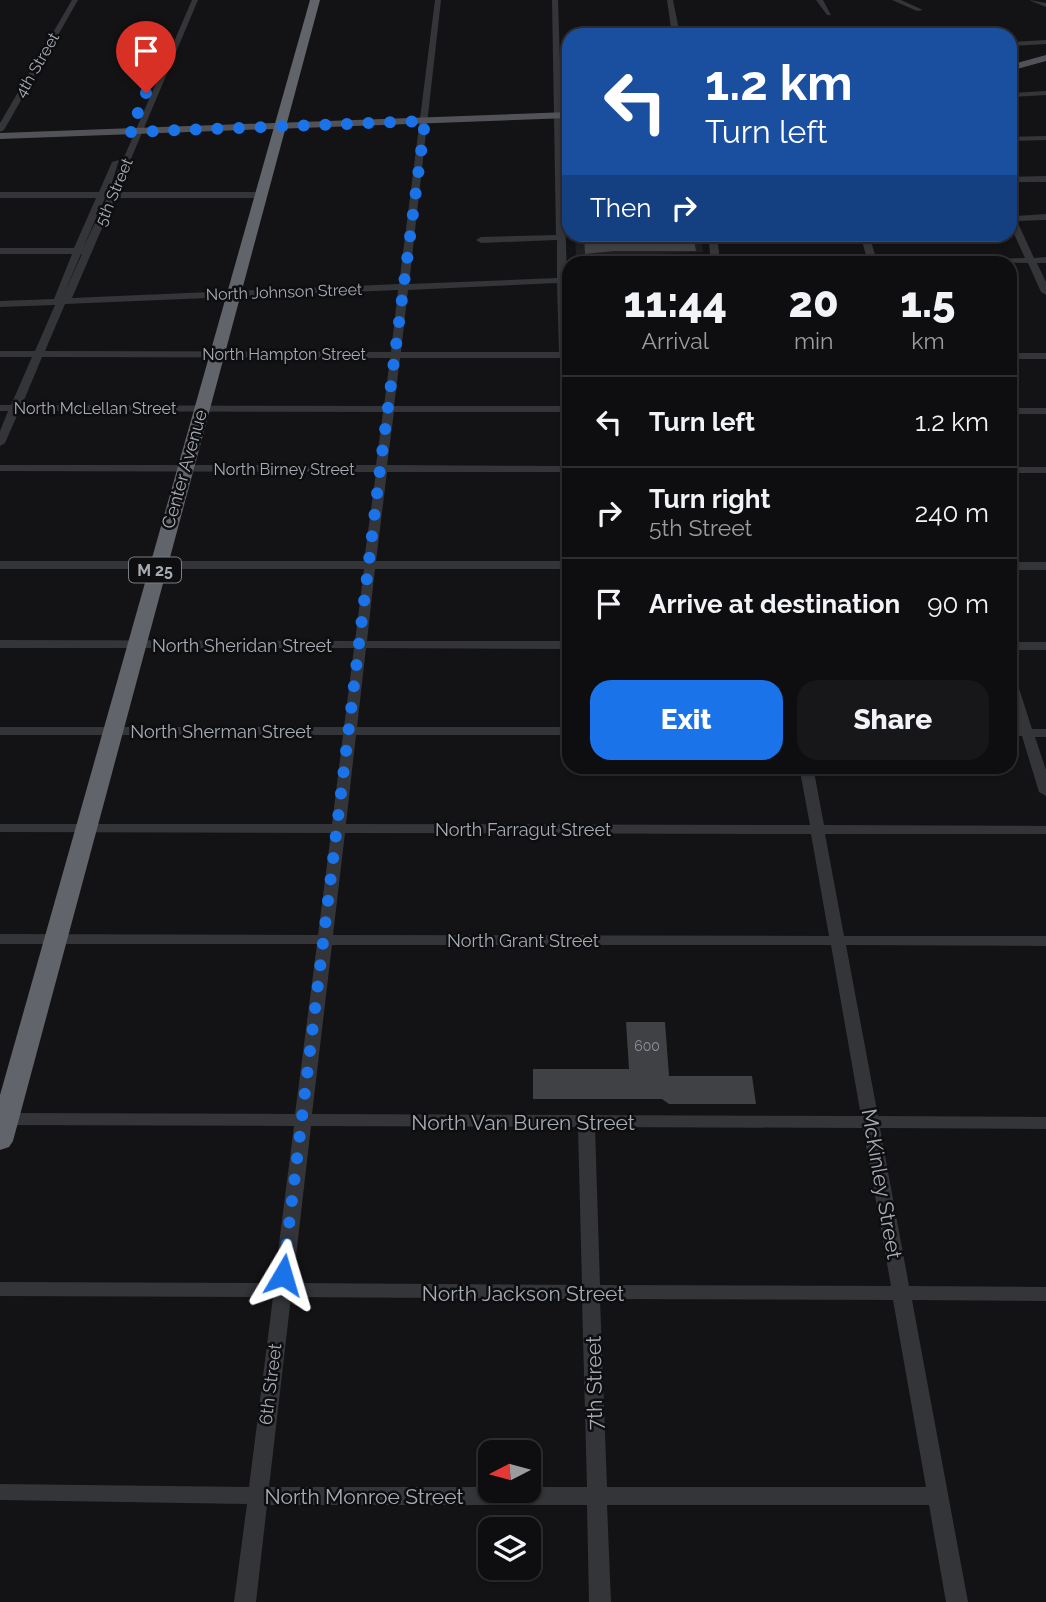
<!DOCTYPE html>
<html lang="en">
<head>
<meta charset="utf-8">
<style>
  body { margin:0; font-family:Raleway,sans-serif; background:#171719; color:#f1f3f6; height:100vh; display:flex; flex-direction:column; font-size:26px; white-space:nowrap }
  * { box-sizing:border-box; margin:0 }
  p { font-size:23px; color:#9b9c9f }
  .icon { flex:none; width:38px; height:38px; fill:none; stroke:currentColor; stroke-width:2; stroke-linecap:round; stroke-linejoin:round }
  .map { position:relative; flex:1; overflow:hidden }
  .side { position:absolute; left:562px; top:256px; width:455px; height:518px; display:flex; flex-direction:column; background:#0e0e10; border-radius:21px; box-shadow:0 2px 5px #0004,0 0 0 2px #2e2e30 }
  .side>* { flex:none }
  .banner { position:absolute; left:562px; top:28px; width:455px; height:214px; border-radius:21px; box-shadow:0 2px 5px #0004,0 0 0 2px #2e2e30; background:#1a4fa0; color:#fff; overflow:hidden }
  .needle { width:46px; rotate:264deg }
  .tools { position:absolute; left:478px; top:1440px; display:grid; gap:14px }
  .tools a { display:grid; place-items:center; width:63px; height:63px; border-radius:14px; background:#0e0e10; box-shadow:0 2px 5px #0004,0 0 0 2px #2e2e30; font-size:35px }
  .pin { position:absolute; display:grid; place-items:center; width:60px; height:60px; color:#fff; margin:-72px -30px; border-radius:50% 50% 50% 0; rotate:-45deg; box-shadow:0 0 7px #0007 }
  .pin .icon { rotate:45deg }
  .me { position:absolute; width:77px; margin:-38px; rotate:7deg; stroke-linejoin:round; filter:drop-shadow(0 0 5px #0008) }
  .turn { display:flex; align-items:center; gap:24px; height:147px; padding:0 28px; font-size:32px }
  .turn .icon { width:91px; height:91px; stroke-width:2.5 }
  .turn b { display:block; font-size:49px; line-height:60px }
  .then { display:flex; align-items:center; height:66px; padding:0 28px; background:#0003; gap:14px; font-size:26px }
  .eta { display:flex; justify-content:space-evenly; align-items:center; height:119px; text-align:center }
  .eta b { font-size:42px; font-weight:800; line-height:49px }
  .primary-button { display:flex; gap:14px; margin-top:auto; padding:14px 28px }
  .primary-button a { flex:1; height:80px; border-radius:21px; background:#1a73e8; color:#fff; font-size:28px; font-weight:800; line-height:80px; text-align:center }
  .primary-button a+a { background:#171719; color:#f1f3f6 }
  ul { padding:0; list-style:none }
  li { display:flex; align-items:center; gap:21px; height:91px; padding:0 28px; border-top:2px solid #2e2e30 }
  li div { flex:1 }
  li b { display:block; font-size:26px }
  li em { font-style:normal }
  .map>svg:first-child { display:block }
  .built { fill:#1f1f22 }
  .building { fill:#404145 }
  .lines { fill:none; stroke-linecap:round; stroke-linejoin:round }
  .minor { fill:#343539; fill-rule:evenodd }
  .major { fill:#515358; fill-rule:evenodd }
  .highway { fill:#61646a; fill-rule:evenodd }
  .route { stroke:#1a73e8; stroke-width:12; stroke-dasharray:0 21.6 }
  .labels { text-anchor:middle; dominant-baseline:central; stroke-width:5; stroke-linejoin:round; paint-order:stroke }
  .number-label { font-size:14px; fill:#8c9098 }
  .far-street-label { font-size:16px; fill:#a6abb4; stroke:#0e0e10 }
  .shield { fill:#0e0e10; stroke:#787c83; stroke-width:2 }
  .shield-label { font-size:16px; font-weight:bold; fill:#a6abb4 }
  .street-label { font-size:18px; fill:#a6abb4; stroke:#0e0e10 }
  .near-street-label { font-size:21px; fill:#a6abb4; stroke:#0e0e10 }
</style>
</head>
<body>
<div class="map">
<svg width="1046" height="1602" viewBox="0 0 1046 1602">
  <rect width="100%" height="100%" fill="#131315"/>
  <path class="built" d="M575 235H701L703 252 576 257Z"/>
  <path class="building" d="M584 234H693L696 251H614L585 254Z
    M626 1022H665L669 1076H752L756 1104H669L662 1099H533V1069H629Z"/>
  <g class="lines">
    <path class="minor" d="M72 0H78L4 130 0 132V123Z
      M192 0H198L117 192H260L264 195 260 198H115L72 298 399 284 435 0H441L409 284 557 278V240L481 243 476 240 481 237 556 235 552 0H558L567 277H569L567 283 569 358H400L394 406H569V412H394L387 465 569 466V472H387L376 561H569V569H375L367 641H569V649L366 648 357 727H569V735H356L346 824 810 825 799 766H813L824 825 1046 826V834H825L844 936H1046V946L846 945 878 1116 1046 1117V1129L880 1128 909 1286 1046 1287V1301L912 1300 968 1602H946L929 1505H607L611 1602H589L587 1505H267L256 1602H234L247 1504 0 1500V1484L249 1487 273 1297 0 1296V1282L274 1283 294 1126 0 1125V1113L295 1114 317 944H0V934L318 935 331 833 0 832V824H332L343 735H0V727H344L354 648H0V640L355 641 364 569H0V561H364L376 472 0 471V465H376L383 412 19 411 5 443 0 446V431L8 411H0V405H11L32 357H0V351H35L55 305 0 307V301L54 299 72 254H0V248H74L96 198H0V192H99L112 162 119 160 109 192ZM105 198H107L83 248ZM81 254H82L63 296ZM557 283 559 352H401L408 290ZM398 290 391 352 45 351 65 304ZM42 357 390 358 384 406 22 405ZM345 833 811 834 829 936 333 935ZM332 945H831L861 1116 312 1114ZM311 1126 578 1127 582 1285 293 1283ZM595 1127 863 1128 891 1286 600 1285ZM291 1297 582 1299 587 1487H528V1491H490V1487H269ZM600 1299 893 1300 926 1487H607Z
      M667 0H673L680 35H672Z
      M816 0H823L831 15H827Z
      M892 0H901L923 10 917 11Z
      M1030 0 1046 3V7L1031 1Z
      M1046 40V44L1010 46V42Z
      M1046 91V95L1010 97V93Z
      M1046 136V140L1010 141V137Z
      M1046 176V182H1010V177Z
      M1010 213 1014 216 1046 214V220L1017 221 1034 258 1046 257V263H1037L1046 282V295L1041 292 1028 263 980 262 985 259 1025 258 1010 225Z
      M708 234H717L720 262H711Z
      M860 234H869L877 262H868Z
      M1010 353H1046V359H1010Z
      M1010 408H1046V414H1010Z
      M1010 467H1046V473H1010Z
      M1010 562H1046V570H1010Z
      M1010 642H1046V650H1010Z
      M1010 675 1016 679 1032 729H1046V737H1035L1046 770V796L1039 792 1022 736H1010V728H1019L1010 699Z"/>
    <path class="major" d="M1046 55V61L1010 71V65Z
      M569 112V118L0 139V133Z"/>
    <path class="highway" d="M310 0H320L13 1141 9 1147 0 1150V1095Z"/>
  </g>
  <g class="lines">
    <path class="route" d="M146 93 130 132 425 121 380 469 283 1275"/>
  </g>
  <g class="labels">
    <g class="number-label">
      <text x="647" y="1046">600</text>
    </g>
    <g class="far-street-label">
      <text transform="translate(37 65) rotate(-60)">4th Street</text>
      <text transform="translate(114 192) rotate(-67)">5th Street</text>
      <text transform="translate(284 292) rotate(-2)">North Johnson Street</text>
      <text x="284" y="354">North Hampton Street</text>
      <text x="95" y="408">North McLellan Street</text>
      <text x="284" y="469">North Birney Street</text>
    </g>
    <rect class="shield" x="129" y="557.5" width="52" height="25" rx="5"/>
    <g class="shield-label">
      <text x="155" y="570">M 25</text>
    </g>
    <g class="street-label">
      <text transform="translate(184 469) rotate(-74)">Center Avenue</text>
      <text x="242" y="645">North Sheridan Street</text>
      <text x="221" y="731">North Sherman Street</text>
      <text x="523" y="829">North Farragut Street</text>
      <text x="523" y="940">North Grant Street</text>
      <text transform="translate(270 1384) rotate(-83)">6th Street</text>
    </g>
    <g class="near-street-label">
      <text x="523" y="1122">North Van Buren Street</text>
      <text transform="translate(882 1184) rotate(80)">McKinley Street</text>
      <text x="523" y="1293">North Jackson Street</text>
      <text transform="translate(594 1383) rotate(-91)">7th Street</text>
      <text x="364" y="1496">North Monroe Street</text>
    </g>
  </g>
</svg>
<div class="tools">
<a><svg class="needle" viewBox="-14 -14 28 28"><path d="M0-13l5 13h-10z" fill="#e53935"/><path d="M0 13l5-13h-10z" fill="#9b9c9f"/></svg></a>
<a><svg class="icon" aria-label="layers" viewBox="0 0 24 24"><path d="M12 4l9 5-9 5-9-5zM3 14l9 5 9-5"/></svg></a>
</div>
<div class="pin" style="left:146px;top:93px;background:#d93025"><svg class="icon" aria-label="arrive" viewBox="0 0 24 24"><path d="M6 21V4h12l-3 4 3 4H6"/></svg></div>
<svg class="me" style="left:283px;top:1275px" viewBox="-20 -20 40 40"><path d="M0-17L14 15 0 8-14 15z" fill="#1a73e8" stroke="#fff" stroke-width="4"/></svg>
<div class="banner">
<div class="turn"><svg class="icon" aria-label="left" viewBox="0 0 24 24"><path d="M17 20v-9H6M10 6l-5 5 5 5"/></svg><div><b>1.2 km</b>Turn left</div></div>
<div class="then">Then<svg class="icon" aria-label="right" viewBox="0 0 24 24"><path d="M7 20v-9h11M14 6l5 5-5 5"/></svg></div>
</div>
<section class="side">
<div class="eta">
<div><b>11:44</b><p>Arrival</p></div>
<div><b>20</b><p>min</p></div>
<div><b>1.5</b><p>km</p></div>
</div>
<ul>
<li><svg class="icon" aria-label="left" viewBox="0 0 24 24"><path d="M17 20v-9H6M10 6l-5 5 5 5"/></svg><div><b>Turn left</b></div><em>1.2 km</em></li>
<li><svg class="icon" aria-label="right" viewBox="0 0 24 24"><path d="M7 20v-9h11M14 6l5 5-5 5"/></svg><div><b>Turn right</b><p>5th Street</p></div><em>240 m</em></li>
<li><svg class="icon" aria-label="arrive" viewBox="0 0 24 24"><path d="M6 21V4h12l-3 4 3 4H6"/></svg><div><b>Arrive at destination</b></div><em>90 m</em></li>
</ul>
<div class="primary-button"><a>Exit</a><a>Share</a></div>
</section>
</div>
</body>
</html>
